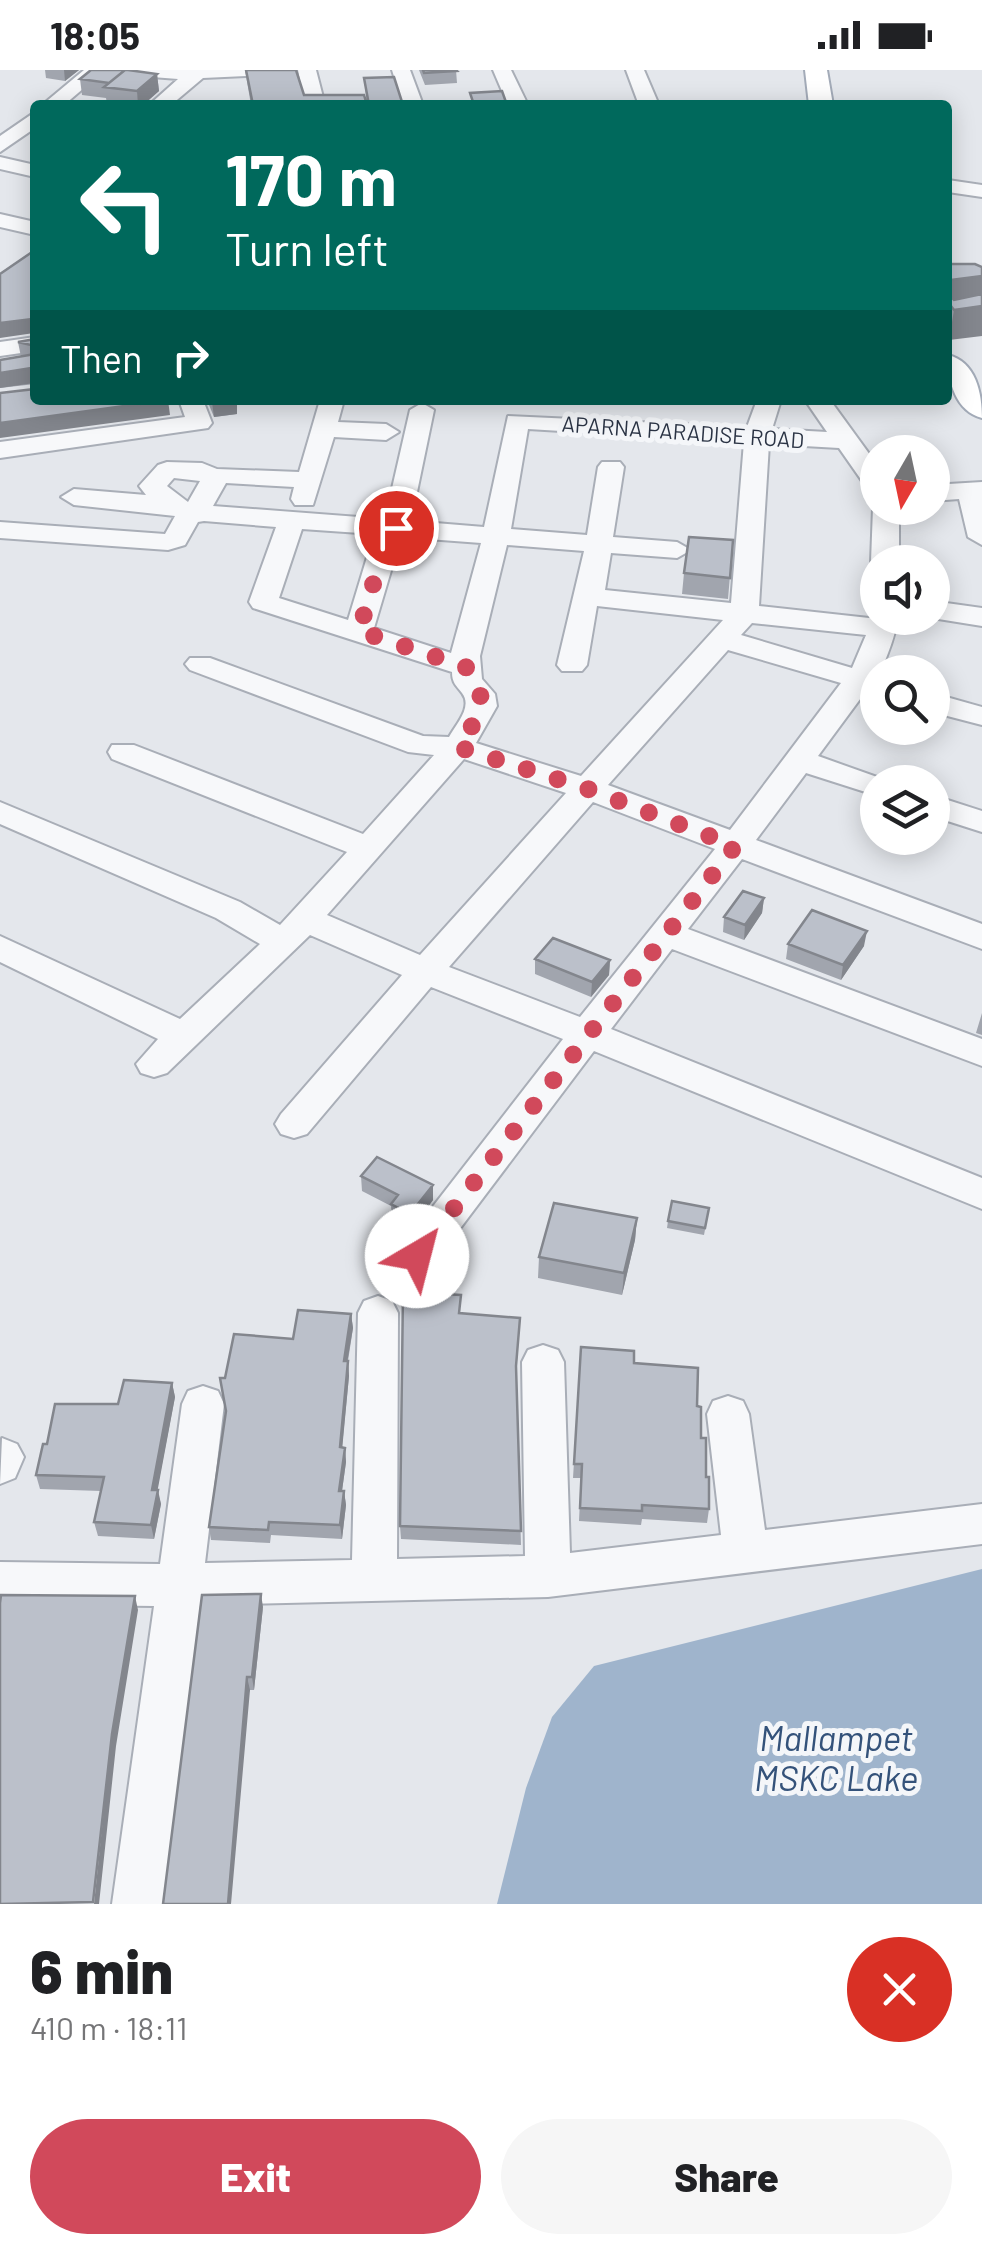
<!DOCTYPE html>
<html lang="en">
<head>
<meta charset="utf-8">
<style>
  body { margin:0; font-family:Barlow,sans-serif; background:#f6f6f6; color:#202124; height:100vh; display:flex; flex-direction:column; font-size:38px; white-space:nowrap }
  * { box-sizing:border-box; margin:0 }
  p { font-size:32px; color:#757577 }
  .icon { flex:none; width:55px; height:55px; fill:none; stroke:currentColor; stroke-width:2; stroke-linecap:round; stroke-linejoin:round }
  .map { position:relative; height:1834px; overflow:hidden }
  .drawer { display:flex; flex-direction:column; background:#fff; flex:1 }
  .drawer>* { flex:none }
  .guide { position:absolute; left:30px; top:30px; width:922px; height:305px; border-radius:10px; box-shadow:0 5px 25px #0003; background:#00695c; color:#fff; overflow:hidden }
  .needle { width:65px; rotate:189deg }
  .tools { position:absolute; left:860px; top:365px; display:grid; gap:20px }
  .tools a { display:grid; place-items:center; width:90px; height:90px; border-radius:50%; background:#fff; box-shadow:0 5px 25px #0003; font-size:50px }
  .pin { position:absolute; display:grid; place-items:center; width:85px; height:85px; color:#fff; margin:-42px; border:5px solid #fff; border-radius:50%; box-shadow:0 2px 10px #0007 }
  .me { position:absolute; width:110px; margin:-55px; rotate:37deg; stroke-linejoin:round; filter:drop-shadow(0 0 8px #0008) }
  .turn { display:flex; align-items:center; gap:35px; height:210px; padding:0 30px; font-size:45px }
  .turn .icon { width:130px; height:130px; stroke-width:2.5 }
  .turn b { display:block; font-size:70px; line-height:85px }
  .then { display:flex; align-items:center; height:95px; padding:0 30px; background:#0003; gap:20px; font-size:38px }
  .round { display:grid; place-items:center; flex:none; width:105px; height:105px; border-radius:52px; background:#f6f6f6 }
  .summary { display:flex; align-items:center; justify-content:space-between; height:170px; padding:0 30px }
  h1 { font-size:60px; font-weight:800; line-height:75px }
  .button { display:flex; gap:20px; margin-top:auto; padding:20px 30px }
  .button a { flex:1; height:115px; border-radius:60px; background:#d1495b; color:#fff; font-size:40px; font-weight:800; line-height:115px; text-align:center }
  .button a+a { background:#f6f6f6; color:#202124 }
  .status { display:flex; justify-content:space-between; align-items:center; height:70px; padding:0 50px; background:#fff; direction:ltr }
  .status svg { height:28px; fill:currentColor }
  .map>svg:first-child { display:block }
  .water { fill:#9fb4cc }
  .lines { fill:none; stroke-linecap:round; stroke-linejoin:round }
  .minor-casing { stroke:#a9aeb7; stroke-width:4 }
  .major-casing { stroke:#a3abb8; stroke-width:4 }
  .minor { fill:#f7f8fa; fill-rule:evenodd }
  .major { fill:#fff; fill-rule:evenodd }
  .wall { fill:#a1a5ae }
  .shaded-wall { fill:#83868d }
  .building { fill:#bbc0ca; stroke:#83868d; stroke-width:2.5 }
  .route { stroke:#d1495b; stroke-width:18; stroke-dasharray:0 32.4 }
  .labels { text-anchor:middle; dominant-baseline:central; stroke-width:10; stroke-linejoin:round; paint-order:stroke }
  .far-street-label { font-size:22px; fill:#2b3445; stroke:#f4f6f9 }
  .near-water-label { font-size:35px; font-style:italic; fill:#34527a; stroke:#f4f6f9 }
</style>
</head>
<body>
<div class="status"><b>18:05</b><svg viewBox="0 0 49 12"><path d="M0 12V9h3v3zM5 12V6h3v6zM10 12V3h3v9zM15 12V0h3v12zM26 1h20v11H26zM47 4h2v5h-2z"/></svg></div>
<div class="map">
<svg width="982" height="1834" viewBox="0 0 982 1834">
  <rect width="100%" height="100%" fill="#e4e7ec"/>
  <path class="water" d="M982 1499V1834H497L526 1718 552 1647 594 1596Z"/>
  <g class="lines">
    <g class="minor-casing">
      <path id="minor" d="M84 0H105L64 35H42Z
        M130 0H255L246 6 203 8 171 35H149L178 9 139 6Z
        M298 0H316L325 35H305Z
        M392 0H410L423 35H403Z
        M493 0H511L528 35H508Z
        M626 0H644L659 35H639Z
        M35 42V58L0 82V66Z
        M0 87 35 95V107L0 99Z
        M948 110 982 115V127L948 122Z
        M0 144 35 152V165L0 157Z
        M35 267V281L0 286V272Z
        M179 330H203L212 353 208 358 0 388V372L185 347Z
        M320 330H344L338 352 386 354 399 362 386 370 334 367 313 435H295L291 429 294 417 226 413 213 436 385 449 410 340 422 333 434 340 411 451 484 457 508 346 747 357 757 330H781L772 359 827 362 805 330H830L878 396V423L869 421 839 378 769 374 759 536 869 548 878 541V548H897C895 577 878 596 878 624L866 621 818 686 891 712H878V726L806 703 756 770 982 854V879L742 789 688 859 982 969V996L672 879 611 959 982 1108V1139L594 981 431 1197 417 1202 403 1197 397 1186 403 1175 563 969 431 917 307 1064 294 1068 281 1064 275 1054 281 1044 402 905 310 865 167 1003 154 1007 141 1003 136 994 158 969 0 892V866L180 949 260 874 216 848 0 754V732L240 832 280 855 347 782 112 689 108 682 112 675H134L363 764 434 685 408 682 190 600 185 594 190 588H210L423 666 449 667C456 654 473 637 462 623 456 615 452 613 452 602L253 538 249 532 276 457 204 451 198 452 185 475 168 480 0 468V452L165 464 175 446 74 435 61 427 74 419 146 425 139 416 158 395 167 392 202 393 217 399 299 402ZM528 359 744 372 731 533 605 520 611 483 677 488 691 480 677 472 613 467 624 397 620 392H602L598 397 587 465 511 459ZM174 408 200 411 188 432 167 416ZM302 459 374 464 348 550 279 528ZM401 467 481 473 451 583 374 558ZM507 475 584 481 557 595 562 601H582L587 595 597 536 723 550 581 706 476 673 497 636 495 624 482 609 480 586ZM752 553 866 565 852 598 741 565ZM728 580 841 613 730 760 608 715ZM464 689 566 723 420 885 327 845ZM593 732 715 779 580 947 449 897Z
        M982 412V475L968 467 959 429 932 431V415Z
        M878 432V438H899V492H878V498L871 492 873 438Z
        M932 531 982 538V556L932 548Z
        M932 623 982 637V655L932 642Z
        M932 725 982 741V762L932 746Z
        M378 1226 392 1231 398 1243 397 1489 525 1486 522 1292 528 1280 543 1275 558 1280 564 1292 570 1483 721 1465 707 1344 713 1331 728 1326 743 1331 749 1344 765 1460 982 1434V1474L548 1527 200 1535 164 1834H112L154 1536 0 1534V1492L160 1494 182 1334 188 1321 203 1316 218 1321 224 1334 205 1493 352 1490 358 1243 364 1231Z
        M2 1368 17 1374 24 1387 15 1408 0 1414Z"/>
    </g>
    <g class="major-casing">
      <path id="major" d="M805 0H827L833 35H809Z
        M948 285C976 292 982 323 982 348 955 341 947 309 948 285Z"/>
    </g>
    <use href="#minor" class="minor"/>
    <use href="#major" class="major"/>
  </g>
  <path class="wall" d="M45 0H79L65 11 46 8Z
    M245 0 304 25 367 34 364 8 403 35H251Z
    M419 0H456L457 13 425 15Z
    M157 4 159 21 143 35 107 34 106 28 82 25 80 9Z
    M948 194 982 197 949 270 948 269Z
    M35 269V314L0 318V290L21 287 18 272Z
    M207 330H271V331L236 335 237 344 214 347Z
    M733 470 728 529 682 524 684 503Z
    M764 828 762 843 744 870 723 862 724 847Z
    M788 874 864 876 841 910 786 889Z
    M535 889 610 890 609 905 591 927 535 904Z
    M982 943V965L976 963Z
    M361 1106 433 1115V1130L411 1159 392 1149 391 1136 362 1121Z
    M709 1138 704 1165 667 1158 668 1151Z
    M637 1148 635 1170 622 1225 538 1208 539 1187Z
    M351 1244 353 1258 348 1291 349 1306 342 1377 345 1378 346 1392 342 1421H344L346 1435 342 1469 271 1465 270 1473 211 1470 209 1457 226 1341 293 1269Z
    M460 1244 520 1248 516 1305 521 1475 401 1469 400 1456Z
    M581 1277 697 1336 709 1439 707 1453 642 1449 641 1455 579 1451 581 1408H573Z
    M172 1313 175 1327 157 1420 161 1434 154 1469 98 1466 94 1452 101 1421 40 1419 36 1405 47 1374 118 1334Z
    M263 1537 254 1620H250L163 1834Z"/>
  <path class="shaded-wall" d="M64 0H79L65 11Z
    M157 4 159 21 143 35H138L137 21Z
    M982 206V235L948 232 950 210Z
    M982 236V266L949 270 954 240Z
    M32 249 34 263 0 268V253Z
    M32 298 34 313 0 318V303Z
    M168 330 170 345 0 368V353Z
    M228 330H271V331L237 335V344L214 347 212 332Z
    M764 828 762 843 744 870 745 855Z
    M867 861 864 876 841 910 843 895Z
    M610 890 609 905 591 927 592 912Z
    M433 1115V1130L411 1159 410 1144Z
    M637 1148 635 1170 622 1225 624 1203Z
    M351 1244 353 1258 345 1305 344 1291Z
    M348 1291 349 1306 341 1391 340 1377Z
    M172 1313 175 1327 155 1434 152 1420Z
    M345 1378 346 1392 340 1435 339 1421Z
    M158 1420 161 1434 154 1469 151 1455Z
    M344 1421 346 1435 342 1469 340 1455Z
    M261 1524 263 1537 254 1620 252 1607Z
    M135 1526 138 1540 116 1676 99 1834H94L112 1664Z
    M247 1607 250 1620 231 1834H228Z"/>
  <path class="building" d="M91 0H125L109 13 80 9Z
    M125 0H128L157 4 137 21 104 17Z
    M246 0H296L304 25H364L367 35H253Z
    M423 0H456L457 1 424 3Z
    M394 7 403 35H369L364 8Z
    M502 21 507 35H474L470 23Z
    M35 180V251L32 249 0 253V204Z
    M948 194H975L982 197V206L950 210V226L954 230 982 224V236L954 240 948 232Z
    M35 269V276L18 272Z
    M35 284V304L32 298 0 303V290Z
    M35 319V330H168L0 353V323Z
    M689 467 733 470 730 508 684 503Z
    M743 821 764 828 745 855 724 847Z
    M812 840 867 861 843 895 788 874Z
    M553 868 610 890 592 912 535 889Z
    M377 1087 433 1115 410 1144 391 1134 398 1125 361 1106Z
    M672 1131 709 1138 705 1158 668 1151Z
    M554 1133 637 1148 624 1203 539 1187Z
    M403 1222 461 1225 459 1243 520 1248 516 1296 521 1461 400 1456Z
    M298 1240 351 1244 344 1291H348L340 1377 345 1378 339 1421H344L340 1455 269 1452 268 1460 209 1457 226 1341 220 1308H225L234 1264 293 1269Z
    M581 1277 634 1281V1293L698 1298 697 1336 701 1337V1368H706V1407H709V1439L642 1435V1441L580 1438 582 1394H574Z
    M124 1310 172 1313 152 1420H158L151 1455 94 1452 104 1407 36 1405 43 1374H47L55 1334H118Z
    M261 1524 252 1607H247L228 1834H163L202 1525Z
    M1 1525 135 1526 112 1664 93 1832 0 1834V1533Z"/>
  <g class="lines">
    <path class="route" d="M396 458H390L359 561 466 597C468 612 475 613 480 625 487 639 466 664 458 677L591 720 735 776 417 1186"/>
  </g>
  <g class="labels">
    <g class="far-street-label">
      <text transform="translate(683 361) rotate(4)">APARNA PARADISE ROAD</text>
    </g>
    <g class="near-water-label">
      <text x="836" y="1667">Mallampet<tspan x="836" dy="40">MSKC Lake</tspan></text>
    </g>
  </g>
</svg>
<div class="tools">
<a><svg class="needle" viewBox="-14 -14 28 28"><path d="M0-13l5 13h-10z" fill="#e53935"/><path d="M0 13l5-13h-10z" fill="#757577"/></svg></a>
<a><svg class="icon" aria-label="sound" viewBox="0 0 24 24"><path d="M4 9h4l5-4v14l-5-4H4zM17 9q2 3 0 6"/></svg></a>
<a><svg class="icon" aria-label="search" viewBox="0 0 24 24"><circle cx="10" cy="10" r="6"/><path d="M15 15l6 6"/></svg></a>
<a><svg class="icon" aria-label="layers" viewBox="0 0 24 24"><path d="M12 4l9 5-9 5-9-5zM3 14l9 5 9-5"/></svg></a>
</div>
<div class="pin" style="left:396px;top:458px;background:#d93025"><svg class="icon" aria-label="arrive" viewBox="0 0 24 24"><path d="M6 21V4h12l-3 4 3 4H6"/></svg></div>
<svg class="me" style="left:417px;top:1186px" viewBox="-20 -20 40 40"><circle r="19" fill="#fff"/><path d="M0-13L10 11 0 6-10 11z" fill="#d1495b"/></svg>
<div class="guide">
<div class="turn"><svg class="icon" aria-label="left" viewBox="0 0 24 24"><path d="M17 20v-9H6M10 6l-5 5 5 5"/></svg><div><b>170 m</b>Turn left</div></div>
<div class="then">Then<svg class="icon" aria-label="right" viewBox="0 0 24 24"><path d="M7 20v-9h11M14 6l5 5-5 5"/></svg></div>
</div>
</div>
<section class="drawer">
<div class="summary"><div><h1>6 min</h1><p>410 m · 18:11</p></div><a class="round" style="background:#d93025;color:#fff"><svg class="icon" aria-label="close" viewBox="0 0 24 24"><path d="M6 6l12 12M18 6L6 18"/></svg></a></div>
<div class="button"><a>Exit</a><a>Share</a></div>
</section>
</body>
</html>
